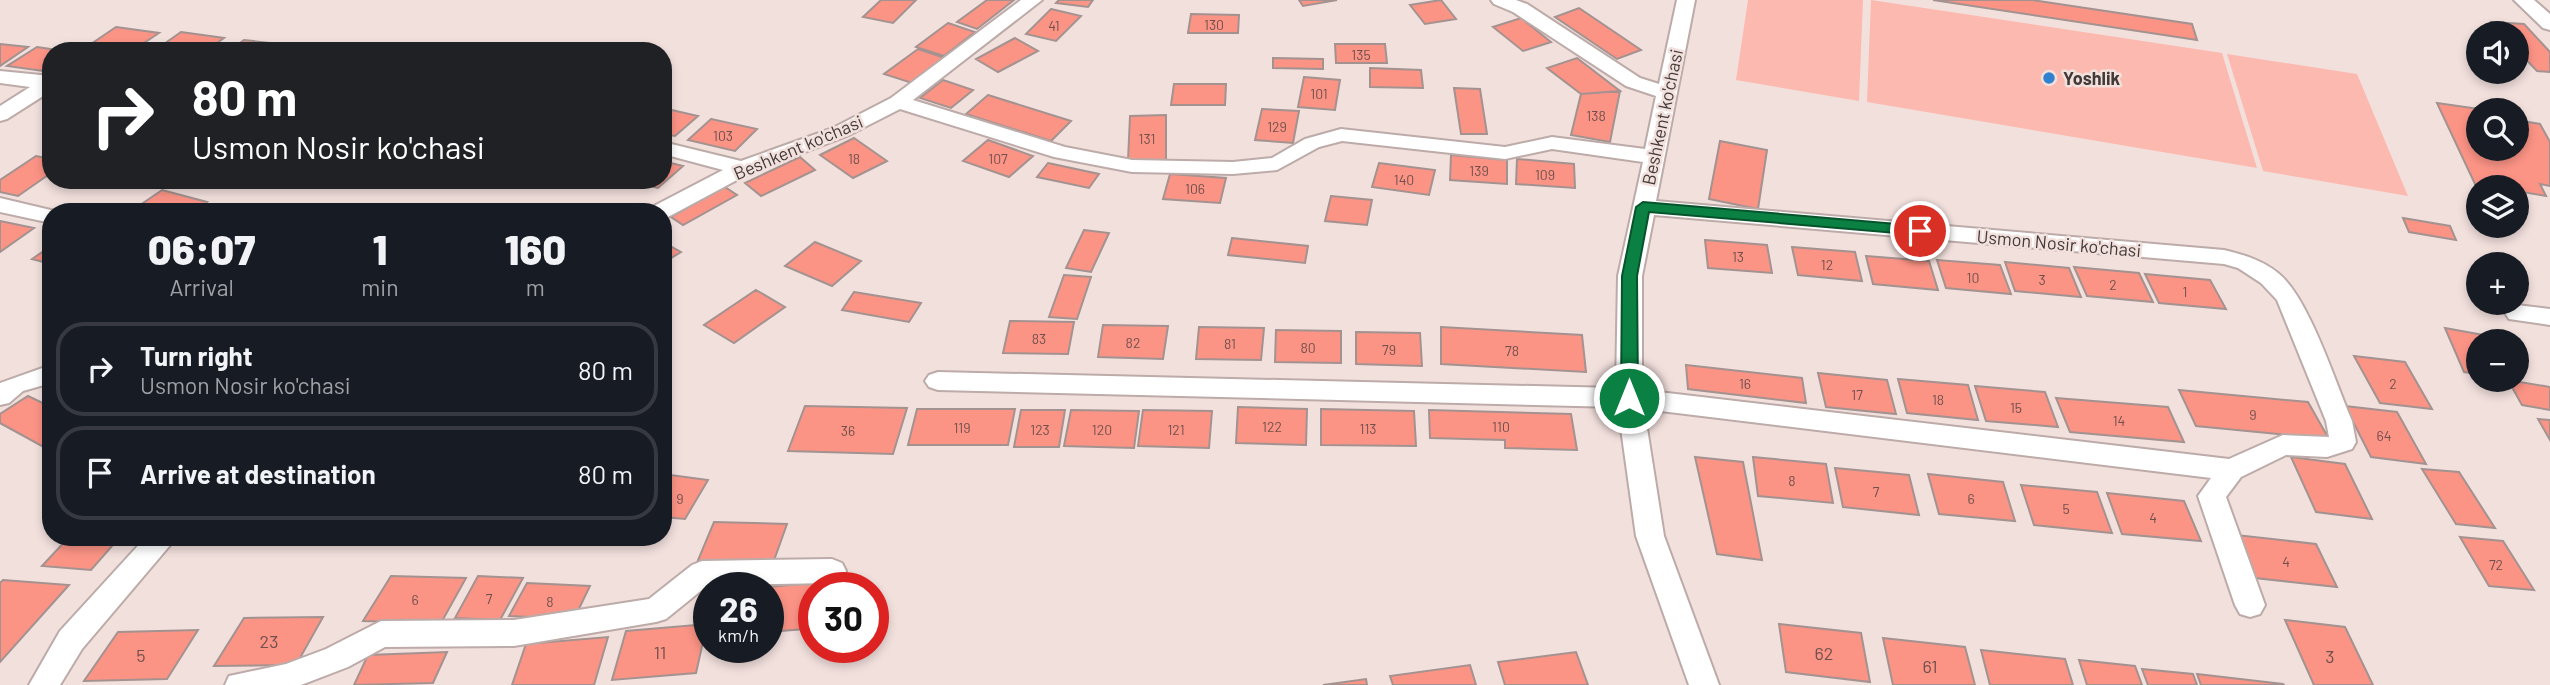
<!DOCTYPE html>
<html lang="en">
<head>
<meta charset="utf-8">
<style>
  body { margin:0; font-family:Barlow,sans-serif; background:#242831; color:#f1f3f6; height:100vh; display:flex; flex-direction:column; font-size:26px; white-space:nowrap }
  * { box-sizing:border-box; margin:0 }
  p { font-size:23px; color:#9ea1a6 }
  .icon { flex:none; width:38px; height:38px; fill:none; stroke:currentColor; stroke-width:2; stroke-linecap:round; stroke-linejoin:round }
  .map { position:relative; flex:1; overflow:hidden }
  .sheet { position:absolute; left:42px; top:203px; width:630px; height:343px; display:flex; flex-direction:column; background:#171b24; border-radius:28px; box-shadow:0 4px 10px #0003 }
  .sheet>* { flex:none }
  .top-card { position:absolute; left:42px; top:42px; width:630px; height:147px; border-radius:28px; box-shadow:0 4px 10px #0003; background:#202124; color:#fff; overflow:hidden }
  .controls { position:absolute; left:2466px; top:21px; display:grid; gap:14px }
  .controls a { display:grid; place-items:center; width:63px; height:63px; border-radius:50%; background:#171b24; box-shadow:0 4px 10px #0003; font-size:35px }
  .speed { position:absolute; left:693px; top:572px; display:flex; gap:14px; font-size:35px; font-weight:700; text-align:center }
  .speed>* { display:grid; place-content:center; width:91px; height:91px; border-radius:50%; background:#171b24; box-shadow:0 4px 10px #0003; line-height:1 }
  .speed small { font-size:18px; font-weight:400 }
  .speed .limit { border:10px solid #d22; background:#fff; color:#111 }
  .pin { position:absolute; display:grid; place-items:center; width:60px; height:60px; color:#fff; margin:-30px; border:4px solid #fff; border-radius:50%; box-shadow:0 2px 7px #0007 }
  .me { position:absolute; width:77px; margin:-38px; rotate:0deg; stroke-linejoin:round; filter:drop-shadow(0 0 5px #0008) }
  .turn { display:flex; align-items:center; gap:24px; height:147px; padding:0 35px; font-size:32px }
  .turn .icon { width:91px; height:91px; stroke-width:2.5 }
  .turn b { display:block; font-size:49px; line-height:60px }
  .eta { display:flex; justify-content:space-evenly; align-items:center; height:119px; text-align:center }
  .eta b { font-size:42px; font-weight:800; line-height:49px }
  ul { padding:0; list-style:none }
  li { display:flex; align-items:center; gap:21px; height:94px; margin:0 14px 10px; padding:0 21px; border:4px solid #363941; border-radius:28px }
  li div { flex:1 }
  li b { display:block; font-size:26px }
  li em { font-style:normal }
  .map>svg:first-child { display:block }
  .green { fill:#fcb9af }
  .building { fill:#fc9486; stroke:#a39290; stroke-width:2 }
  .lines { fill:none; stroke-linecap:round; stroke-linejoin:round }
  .street-casing { stroke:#bcaba8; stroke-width:4 }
  .street { fill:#fff; fill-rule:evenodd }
  .route { fill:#0b8043; stroke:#07532c; stroke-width:2 }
  .poi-dot { fill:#3081d0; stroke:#f2e0dd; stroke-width:2.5 }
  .labels { text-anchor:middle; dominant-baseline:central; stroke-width:5; stroke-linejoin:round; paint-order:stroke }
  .number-label { font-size:14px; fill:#70504c }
  .poi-label { font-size:18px; font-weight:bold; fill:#413a39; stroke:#f2e0dd; text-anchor:start }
  .street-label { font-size:18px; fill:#413a39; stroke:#f2e0dd }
  .near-number-label { font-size:18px; fill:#70504c }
</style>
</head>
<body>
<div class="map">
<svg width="2550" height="685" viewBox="0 0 2550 685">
  <rect width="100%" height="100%" fill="#f2e0dd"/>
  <path class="green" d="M1748 0H1863L1859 101 1736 80Z
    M1871 0 2222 53 2257 168 1867 102Z
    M2227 54 2357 74 2408 196 2263 171Z"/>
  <path class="building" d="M881 0H916L893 23 863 17Z
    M987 0H1014L977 29 957 22Z
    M1059 0H1093L1088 7 1056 3Z
    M1299 0H1337L1303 6Z
    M1441 0 1456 19 1425 24 1410 5Z
    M1933 0H2032L2192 24 2197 40Z
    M1579 8 1641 50 1617 59 1555 17Z
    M1051 9 1081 16 1056 41 1026 34Z
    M1191 14 1239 15 1238 33H1188Z
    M1521 18 1551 42 1523 51 1493 27Z
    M2492 22 2524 24 2550 52V72L2537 71 2516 49V33H2503Z
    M948 23 975 32 944 56 916 47Z
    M116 27 159 33 132 51 88 46Z
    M181 32 224 38 206 51H154Z
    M1015 38 1038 51 998 72 976 59Z
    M244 40 288 45 281 51H229Z
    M0 44 28 47 0 66Z
    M1335 44H1385L1387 63H1336Z
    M37 47 64 51H51V72L7 66Z
    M918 49 945 58 912 83 884 74Z
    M1273 58 1323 59V69L1273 68Z
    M1577 58 1620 91 1581 94 1547 68Z
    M1370 68 1421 70 1423 88 1370 87Z
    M1304 77 1340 80 1335 110 1298 107Z
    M943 80 973 90 951 108 920 98Z
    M1174 84H1226L1225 105H1171Z
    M1454 88 1480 89 1487 134H1461Z
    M1620 91 1610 142 1571 135 1581 94Z
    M988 95 1071 121 1051 141 966 114Z
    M2437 103 2486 110H2478V149H2516V120L2540 124 2550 142V186L2540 184 2546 196 2516 191V187L2475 184Z
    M663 108 698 116 675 136 663 134Z
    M1262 109 1299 111 1293 143 1255 140Z
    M1166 115V160L1128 161 1130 116Z
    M711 119 757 129 735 151 688 140Z
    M854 138 887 161 853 178 820 155Z
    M988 140 1033 156 1009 177 963 161Z
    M1720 141 1767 150 1758 209 1709 199Z
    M1451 155 1507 160V184L1450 180Z
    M36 156 51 159V173L18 196 0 192V180Z
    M800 157 815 170 761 196 745 183Z
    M1517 159 1574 164 1575 188 1516 184Z
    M663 161 683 166 658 188 623 180H663Z
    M1048 163 1099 174 1089 188 1037 177Z
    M1379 163 1435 170 1429 195 1372 187Z
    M1170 174 1226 178 1220 203 1163 199Z
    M725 187 737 195 683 225 671 217Z
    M162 190 207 202 192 212H130Z
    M1331 196 1372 200 1367 225 1325 221Z
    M2403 218 2450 226 2456 240 2409 232Z
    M0 221 34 228 0 252Z
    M1084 230 1109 233 1091 272 1066 268Z
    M1232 238 1308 246 1305 263 1228 255Z
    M1705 240 1767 245 1772 273 1708 268Z
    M663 242 681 252 663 263Z
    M815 242 861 261 832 286 785 266Z
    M51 246V264L32 259Z
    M1792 247 1855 252 1862 281 1798 275Z
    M1866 256 1929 261 1938 290 1873 284Z
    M1937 260 2000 265 2011 294 1946 288Z
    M2005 262 2069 268 2081 297 2015 291Z
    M2074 267 2139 273 2153 302 2087 296Z
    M2145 274 2210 280 2226 309 2159 303Z
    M1064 275 1091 277 1077 319 1049 317Z
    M756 290 785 307 734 343 704 325Z
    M854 292 921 303 909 322 842 310Z
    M1010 321 1074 322 1068 354 1003 353Z
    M1103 325 1168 326 1163 359 1098 357Z
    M1199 327 1264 328 1261 360 1196 359Z
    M1441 327 1582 335 1586 372 1441 364Z
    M2445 328 2483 335 2486 341H2478V374L2464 372Z
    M1276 330 1341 331V363L1275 362Z
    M1356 332 1420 333 1422 366 1356 364Z
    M2354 356 2405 362 2432 409 2380 403Z
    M1686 365 1802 378 1806 403 1688 389Z
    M1818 373 1887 380 1896 414 1826 407Z
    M1898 379 1968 385 1978 420 1907 413Z
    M2508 380 2550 387V410L2522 405Z
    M1975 386 2045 392 2058 427 1986 421Z
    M2179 390 2308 402 2329 439 2196 426Z
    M28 396 51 407V451L0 423V414Z
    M2056 398 2168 407 2184 442 2070 432Z
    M805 406 907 408 893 454 788 451Z
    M2345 406 2397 412 2426 464 2371 457Z
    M1238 407 1307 409 1306 445 1236 443Z
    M917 409H1015L1008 445H908Z
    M1321 409 1414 411 1416 446 1321 445Z
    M1021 410H1065L1059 447H1014Z
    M1071 410 1139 411 1134 448 1064 446Z
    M1143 410 1212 411 1209 448 1138 446Z
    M1429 410 1571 414 1577 450 1505 448V440L1430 438Z
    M2538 419 2550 420V440Z
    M1695 457 1743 462 1762 560 1717 554Z
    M1753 457 1826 464 1833 503 1758 496Z
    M2291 457 2345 464 2372 519 2316 512Z
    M1835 468 1909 475 1919 515 1843 507Z
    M2422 469 2459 472 2495 528 2456 524Z
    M663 474 708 480 685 519 663 517Z
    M1928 474 2003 482 2015 521 1939 514Z
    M2021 485 2097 492 2112 533 2034 525Z
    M2107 493 2184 501 2201 541 2122 534Z
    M714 522 787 524 772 566 696 565Z
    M2236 535 2316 544 2337 587 2255 578Z
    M69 537H120L91 570 42 566Z
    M2460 537 2503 541 2534 590 2489 586Z
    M391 576 466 578 441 623 363 621Z
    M478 576 523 578 500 620 455 618Z
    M3 580 69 585 0 662V583Z
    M527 583 590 586 574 619 509 616Z
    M814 583 806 629 768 632V588H755Z
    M323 617 296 665 214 666 244 618Z
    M2285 620 2345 627 2373 685H2314Z
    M707 624 696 673 612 680 626 631Z
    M1779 624 1861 633 1870 682 1786 672Z
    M198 630 167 679 84 681 118 632Z
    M608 637 594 685H512L526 644Z
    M1883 638 1965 647 1975 685H1893Z
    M1981 650 2065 659 2073 685H1990Z
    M447 652 433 683 354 685 368 655Z
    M1576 652 1588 685H1505L1498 662Z
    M2079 660 2135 666 2142 685H2087Z
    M1470 665 1476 685H1393L1390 676Z
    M2142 669 2193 674 2197 685H2148Z
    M2197 674 2283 684 2284 685H2201Z
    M1366 679 1367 685H1323Z"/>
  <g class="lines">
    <g class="street-casing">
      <path id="street" d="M1021 0H1042L913 100 1065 147 1132 160 1233 162 1272 158 1305 139 1341 129 1505 147 1552 137 1645 149 1656 96 1626 86 1513 12 1494 4 1491 0H1516L1527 4 1640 78 1659 84 1677 0H1695L1656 201 2224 250C2244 255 2262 260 2278 273 2309 298 2335 382 2352 421L2356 442 2352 449 2327 457 2286 455 2241 477 2226 497 2265 605 2260 614 2250 617 2240 614 2235 605 2198 496 2211 478 1644 409 1664 536 1719 685H1689L1636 536 1618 407 938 390 929 387 925 381 929 375 938 372 1616 388 1618 276 1643 162 1552 149 1505 159 1342 141 1319 147 1277 170 1233 174 1132 172 1054 157 900 109 847 136 750 173 668 217 663 218V212H649L652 207 723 170 663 154V142L741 161 833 128 891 98ZM1654 215 2224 264 2238 268 2261 283 2277 300 2326 421 2329 437 2283 435 2229 459 1642 390V276Z
        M2514 0H2534L2550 14V30L2543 28Z
        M0 71 51 76V91L7 119 0 121V106L30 87 0 83Z
        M0 198 59 212H51V223L0 212Z
        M2517 305 2550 309V325L2509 319 2505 313 2509 307Z
        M51 365V383L23 391 9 403 0 405V383Z
        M146 537H177L82 649 60 685H29L60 631Z
        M832 559 842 563 846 571 842 579 832 583 708 585 666 619 656 622 514 646 385 647 348 667 301 685H225L229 676 286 664 326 649 381 621 514 620 649 599 692 565 702 561Z"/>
    </g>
    <use href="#street" class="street"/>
  </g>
  <path class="route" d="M1643 202 1920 226 1927 231 1920 235 1649 212 1637 276 1638 398 1629 404 1621 398 1622 276 1636 207Z"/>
  <circle class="poi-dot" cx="2049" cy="78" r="7"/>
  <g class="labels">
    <g class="number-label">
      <text x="1214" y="24">130</text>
      <text x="1054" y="25">41</text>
      <text x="1361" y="54">135</text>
      <text x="1319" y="93">101</text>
      <text x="1596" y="115">138</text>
      <text x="1277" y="126">129</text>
      <text x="723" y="135">103</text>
      <text x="1147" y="138">131</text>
      <text x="854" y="158">18</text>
      <text x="998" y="158">107</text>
      <text x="1479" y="170">139</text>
      <text x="1545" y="174">109</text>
      <text x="1404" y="179">140</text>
      <text x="1195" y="188">106</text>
      <text x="1738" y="256">13</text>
      <text x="1827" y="264">12</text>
      <text x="1973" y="277">10</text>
      <text x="2042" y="279">3</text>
      <text x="2113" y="284">2</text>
      <text x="2185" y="291">1</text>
      <text x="1039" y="338">83</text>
      <text x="1133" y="342">82</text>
      <text x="1230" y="343">81</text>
      <text x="1308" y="347">80</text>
      <text x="1389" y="349">79</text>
      <text x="1512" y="350">78</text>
      <text x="1745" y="383">16</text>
      <text x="2393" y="383">2</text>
      <text x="1857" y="394">17</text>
      <text x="1938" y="399">18</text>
      <text x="2016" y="407">15</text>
      <text x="2253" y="414">9</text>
      <text x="2119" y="420">14</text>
      <text x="1272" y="426">122</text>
      <text x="1501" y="426">110</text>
      <text x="962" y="427">119</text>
      <text x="1368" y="428">113</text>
      <text x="1040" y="429">123</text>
      <text x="1102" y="429">120</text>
      <text x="1176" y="429">121</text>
      <text x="848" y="430">36</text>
      <text x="2384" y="435">64</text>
      <text x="1792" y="480">8</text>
      <text x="1876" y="491">7</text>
      <text x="680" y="498">9</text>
      <text x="1971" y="498">6</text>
      <text x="2066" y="508">5</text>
      <text x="2153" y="517">4</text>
      <text x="2286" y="561">4</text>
      <text x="2496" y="564">72</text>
      <text x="489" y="598">7</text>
      <text x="415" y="599">6</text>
      <text x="550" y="601">8</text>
    </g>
    <g class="poi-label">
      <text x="2063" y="78">Yoshlik</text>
    </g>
    <g class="street-label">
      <text transform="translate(1662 117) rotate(-78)">Beshkent ko'chasi</text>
      <text transform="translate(798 147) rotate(-23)">Beshkent ko'chasi</text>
      <text transform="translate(2059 243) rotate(5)">Usmon Nosir ko'chasi</text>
    </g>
    <g class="near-number-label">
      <text x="269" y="641">23</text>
      <text x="660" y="652">11</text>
      <text x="1824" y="653">62</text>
      <text x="141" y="655">5</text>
      <text x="2330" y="656">3</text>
      <text x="1930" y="666">61</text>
    </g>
  </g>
</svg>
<div class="controls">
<a><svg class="icon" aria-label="sound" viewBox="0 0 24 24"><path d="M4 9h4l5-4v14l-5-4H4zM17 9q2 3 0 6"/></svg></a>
<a><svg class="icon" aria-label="search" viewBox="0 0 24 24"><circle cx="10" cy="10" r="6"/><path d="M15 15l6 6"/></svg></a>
<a><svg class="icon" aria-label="layers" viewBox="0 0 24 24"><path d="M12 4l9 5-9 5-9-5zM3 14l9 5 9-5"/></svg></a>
<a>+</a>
<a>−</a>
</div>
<div class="speed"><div>26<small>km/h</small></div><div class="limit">30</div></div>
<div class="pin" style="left:1920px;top:231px;background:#d93025"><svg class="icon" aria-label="arrive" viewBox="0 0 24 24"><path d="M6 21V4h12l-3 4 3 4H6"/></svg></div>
<svg class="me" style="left:1629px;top:398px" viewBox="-20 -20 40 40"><circle r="17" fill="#0b8043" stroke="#fff" stroke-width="3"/><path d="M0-11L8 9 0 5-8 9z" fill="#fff"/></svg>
<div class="top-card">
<div class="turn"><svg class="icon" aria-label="right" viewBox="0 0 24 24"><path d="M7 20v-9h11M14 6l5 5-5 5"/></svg><div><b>80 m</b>Usmon Nosir ko'chasi</div></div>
</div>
<section class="sheet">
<div class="eta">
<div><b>06:07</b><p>Arrival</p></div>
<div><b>1</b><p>min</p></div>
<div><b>160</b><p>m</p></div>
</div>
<ul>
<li><svg class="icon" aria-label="right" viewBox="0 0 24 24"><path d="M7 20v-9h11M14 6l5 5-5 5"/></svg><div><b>Turn right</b><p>Usmon Nosir ko'chasi</p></div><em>80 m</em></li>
<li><svg class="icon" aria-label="arrive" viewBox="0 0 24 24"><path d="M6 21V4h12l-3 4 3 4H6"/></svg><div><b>Arrive at destination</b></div><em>80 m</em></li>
</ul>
</section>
</div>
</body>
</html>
